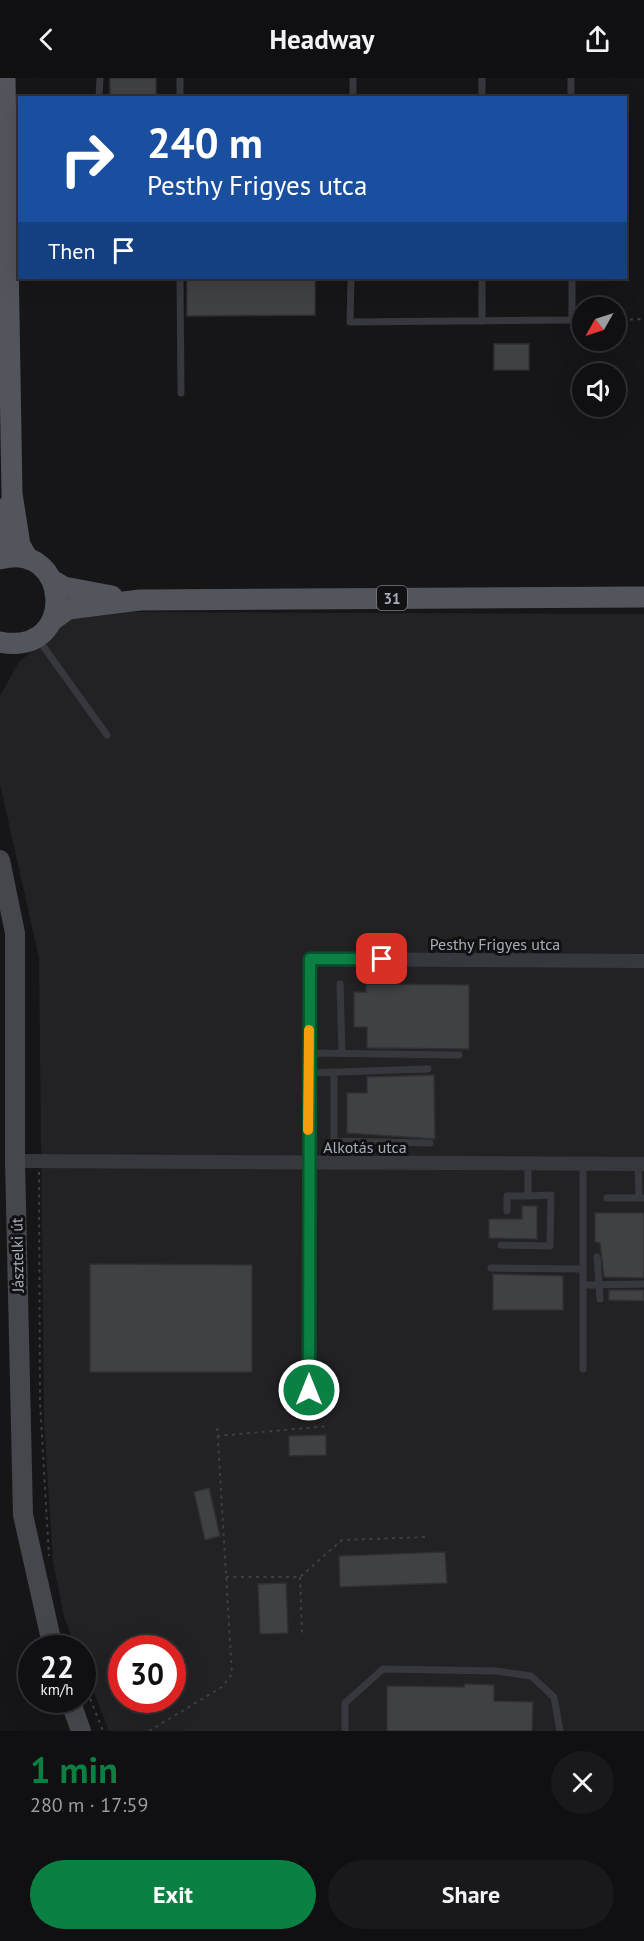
<!DOCTYPE html>
<html lang="en">
<head>
<meta charset="utf-8">
<style>
  body { margin:0; font-family:"PT Sans",sans-serif; background:#19191b; color:#f1f3f6; height:100vh; display:flex; flex-direction:column; font-size:22px; white-space:nowrap }
  * { box-sizing:border-box; margin:0 }
  p { font-size:20px; color:#9c9d9f }
  .icon { flex:none; width:33px; height:33px; fill:none; stroke:currentColor; stroke-width:2; stroke-linecap:round; stroke-linejoin:round }
  .map { position:relative; height:1653px; overflow:hidden }
  .side { display:flex; flex-direction:column; background:#101012; flex:1 }
  .side>* { flex:none }
  .banner { position:absolute; left:18px; top:18px; width:609px; height:183px; border-radius:0px; box-shadow:0 6px 24px #0002,0 0 0 2px #303032; background:#1a4fa0; color:#fff; overflow:hidden }
  .needle { width:39px; rotate:231deg }
  .buttons { position:absolute; left:572px; top:219px; display:grid; gap:12px }
  .buttons a { display:grid; place-items:center; width:54px; height:54px; border-radius:50%; background:#101012; box-shadow:0 6px 24px #0002,0 0 0 2px #303032; font-size:30px }
  .speed { position:absolute; left:18px; top:1557px; display:flex; gap:12px; font-size:30px; font-weight:700; text-align:center }
  .speed>* { display:grid; place-content:center; width:78px; height:78px; border-radius:50%; background:#101012; box-shadow:0 6px 24px #0002,0 0 0 2px #303032; line-height:1 }
  .speed small { font-size:15px; font-weight:400 }
  .speed .limit { border:9px solid #d22; background:#fff; color:#111 }
  .pin { position:absolute; display:grid; place-items:center; width:51px; height:51px; color:#fff; margin:-26px; border-radius:12px; box-shadow:0 3px 9px #0006 }
  .me { position:absolute; width:66px; margin:-33px; rotate:0deg; stroke-linejoin:round; filter:drop-shadow(0 0 4px #0008) }
  .turn { display:flex; align-items:center; gap:21px; height:126px; padding:0 30px; font-size:27px }
  .turn .icon { width:78px; height:78px; stroke-width:2.5 }
  .turn b { display:block; font-size:42px; line-height:51px }
  .then { display:flex; align-items:center; height:57px; padding:0 30px; background:#0003; gap:12px; font-size:22px }
  .round { display:grid; place-items:center; flex:none; width:63px; height:63px; border-radius:32px; background:#19191b }
  .summary { display:flex; align-items:center; justify-content:space-between; height:102px; padding:0 30px }
  h1 { font-size:36px; font-weight:800; line-height:45px; color:#0b8043 }
  .primary-button { display:flex; gap:12px; margin-top:auto; padding:12px 30px }
  .primary-button a { flex:1; height:69px; border-radius:36px; background:#0b8043; color:#fff; font-size:24px; font-weight:800; line-height:69px; text-align:center }
  .primary-button a+a { background:#19191b; color:#f1f3f6 }
  header { display:flex; justify-content:space-between; align-items:center; height:78px; padding:0 30px; background:#101012; font-size:27px; font-weight:800 }
  .map>svg:first-child { display:block }
  .built { fill:#222225; fill-rule:evenodd }
  .building { fill:#404145; stroke:#303034; stroke-width:1.5 }
  .lines { fill:none; stroke-linecap:round; stroke-linejoin:round }
  .path { stroke:#3d3f44; stroke-width:2; stroke-dasharray:3 4.5; stroke-linecap:butt }
  .lane { stroke:#37383d; stroke-width:7 }
  .street { stroke:#37383d; stroke-width:14 }
  .secondary { stroke:#45474d; stroke-width:20 }
  .primary { stroke:#53555c; stroke-width:21 }
  .route-casing { stroke:#07532c; stroke-width:15 }
  .route { stroke:#0b8043; stroke-width:10 }
  .slow { stroke:#f59e0b; stroke-width:10 }
  .labels { text-anchor:middle; dominant-baseline:central; stroke-width:6; stroke-linejoin:round; paint-order:stroke }
  .shield { fill:#111113; stroke:#7b7e86; stroke-width:1.5 }
  .shield-label { font-size:15px; font-weight:bold; fill:#a8adb8 }
  .street-label { font-size:16px; fill:#a8adb8; stroke:#111113 }
</style>
</head>
<body>
<header><svg class="icon" aria-label="back" viewBox="0 0 24 24"><path d="M15 5l-7 7 7 7"/></svg>Headway<svg class="icon" aria-label="share" viewBox="0 0 24 24"><path d="M12 15V3M7 8l5-5 5 5M5 13v7h14v-7"/></svg></header>
<div class="map">
<svg width="644" height="1653" viewBox="0 0 644 1653">
  <rect width="100%" height="100%" fill="#161618"/>
  <path class="built" d="M133 534 644 536V1653H109L83 1586 82 1570H76L64 1539 53 1484 44 1344 39 880 0 706V618L19 584 69 541ZM122 1570H172V1622H122Z"/>
  <path class="building" d="M110 0H156V20H110Z
    M187 200H315V237L187 238Z
    M494 266H529V292H494Z
    M366 906 469 907V971L367 970V949H354V914H366Z
    M434 997 435 1061 347 1055V1015H367V999Z
    M522 1128H537V1161L489 1160V1141H522Z
    M595 1135H644V1200L604 1199 600 1165 595 1164Z
    M90 1186 252 1187V1294H90Z
    M493 1196 563 1198V1232H493Z
    M609 1212H644V1223L609 1222Z
    M326 1357V1377L289 1378V1358Z
    M209 1410 220 1458 205 1462 194 1414Z
    M445 1474 447 1505 340 1509 339 1478Z
    M286 1505 288 1555 260 1556 258 1506Z
    M465 1606 494 1607V1623L533 1624 532 1653H387V1608L464 1609Z"/>
  <g class="lines">
    <path class="path" d="M615 242 644 241
      M39 1094 40 1324 49 1478
      M217 1358 329 1348
      M226 1499H300L342 1462 425 1459
      M300 1499 302 1555
      M82 1600 103 1653
      M149 1653 222 1609 232 1596 217 1346"/>
    <path class="lane" d="M180 0V20
      M571 0V20
      M99 20 100 0
      M353 20V0
      M482 20V0
      M180 200 181 315
      M351 200 350 244 572 242V200
      M482 243V200
      M38 561 107 657
      M340 906 342 975
      M309 975 459 977
      M309 995 428 991
      M334 995V1063L430 1065
      M638 1086 639 1120
      M607 1120H644
      M507 1133V1118H528
      M501 1167 550 1168 551 1117 528 1118V1087
      M597 1179 600 1221
      M491 1190 583 1191
      M583 1207 644 1206
      M583 1291V1087
      M345 1653V1625L383 1591 495 1593 531 1598 554 1619 560 1653"/>
    <path class="street" d="M15 1083 644 1086
      M309 1312 310 881 644 883"/>
    <path class="secondary" d="M0 782 15 855V1083L23 1437 53 1570
      M70 1622 81 1653"/>
    <path class="primary" d="M5 0 12 416 20 467 28 481
      M0 465 10 425
      M0 481C70 461 79 579 0 564
      M52 502 64 509 112 518
      M53 542 68 531 140 522 644 519"/>
  </g>
  <g class="lines">
    <g class="route-casing">
      <path id="route" d="M309 1312 310 881H382"/>
    </g>
    <use href="#route" class="route"/>
    <path class="slow" d="M308 1052 309 952"/>
  </g>
  <g class="labels">
    <rect class="shield" x="377" y="508" width="30" height="24" rx="4.5"/>
    <g class="shield-label">
      <text x="392" y="520">31</text>
    </g>
    <g class="street-label">
      <text x="495" y="866">Pesthy Frigyes utca</text>
      <text x="365" y="1069">Alkotás utca</text>
      <text transform="translate(17 1177) rotate(-91)">Jásztelki út</text>
    </g>
  </g>
</svg>
<div class="buttons">
<a><svg class="needle" viewBox="-14 -14 28 28"><path d="M0-13l5 13h-10z" fill="#e53935"/><path d="M0 13l5-13h-10z" fill="#9c9d9f"/></svg></a>
<a><svg class="icon" aria-label="sound" viewBox="0 0 24 24"><path d="M4 9h4l5-4v14l-5-4H4zM17 9q2 3 0 6"/></svg></a>
</div>
<div class="speed"><div>22<small>km/h</small></div><div class="limit">30</div></div>
<div class="pin" style="left:382px;top:881px;background:#d93025"><svg class="icon" aria-label="arrive" viewBox="0 0 24 24"><path d="M6 21V4h12l-3 4 3 4H6"/></svg></div>
<svg class="me" style="left:309px;top:1312px" viewBox="-20 -20 40 40"><circle r="17" fill="#0b8043" stroke="#fff" stroke-width="3"/><path d="M0-11L8 9 0 5-8 9z" fill="#fff"/></svg>
<div class="banner">
<div class="turn"><svg class="icon" aria-label="right" viewBox="0 0 24 24"><path d="M7 20v-9h11M14 6l5 5-5 5"/></svg><div><b>240 m</b>Pesthy Frigyes utca</div></div>
<div class="then">Then<svg class="icon" aria-label="arrive" viewBox="0 0 24 24"><path d="M6 21V4h12l-3 4 3 4H6"/></svg></div>
</div>
</div>
<section class="side">
<div class="summary"><div><h1>1 min</h1><p>280 m · 17:59</p></div><a class="round"><svg class="icon" aria-label="close" viewBox="0 0 24 24"><path d="M6 6l12 12M18 6L6 18"/></svg></a></div>
<div class="primary-button"><a>Exit</a><a>Share</a></div>
</section>
</body>
</html>
